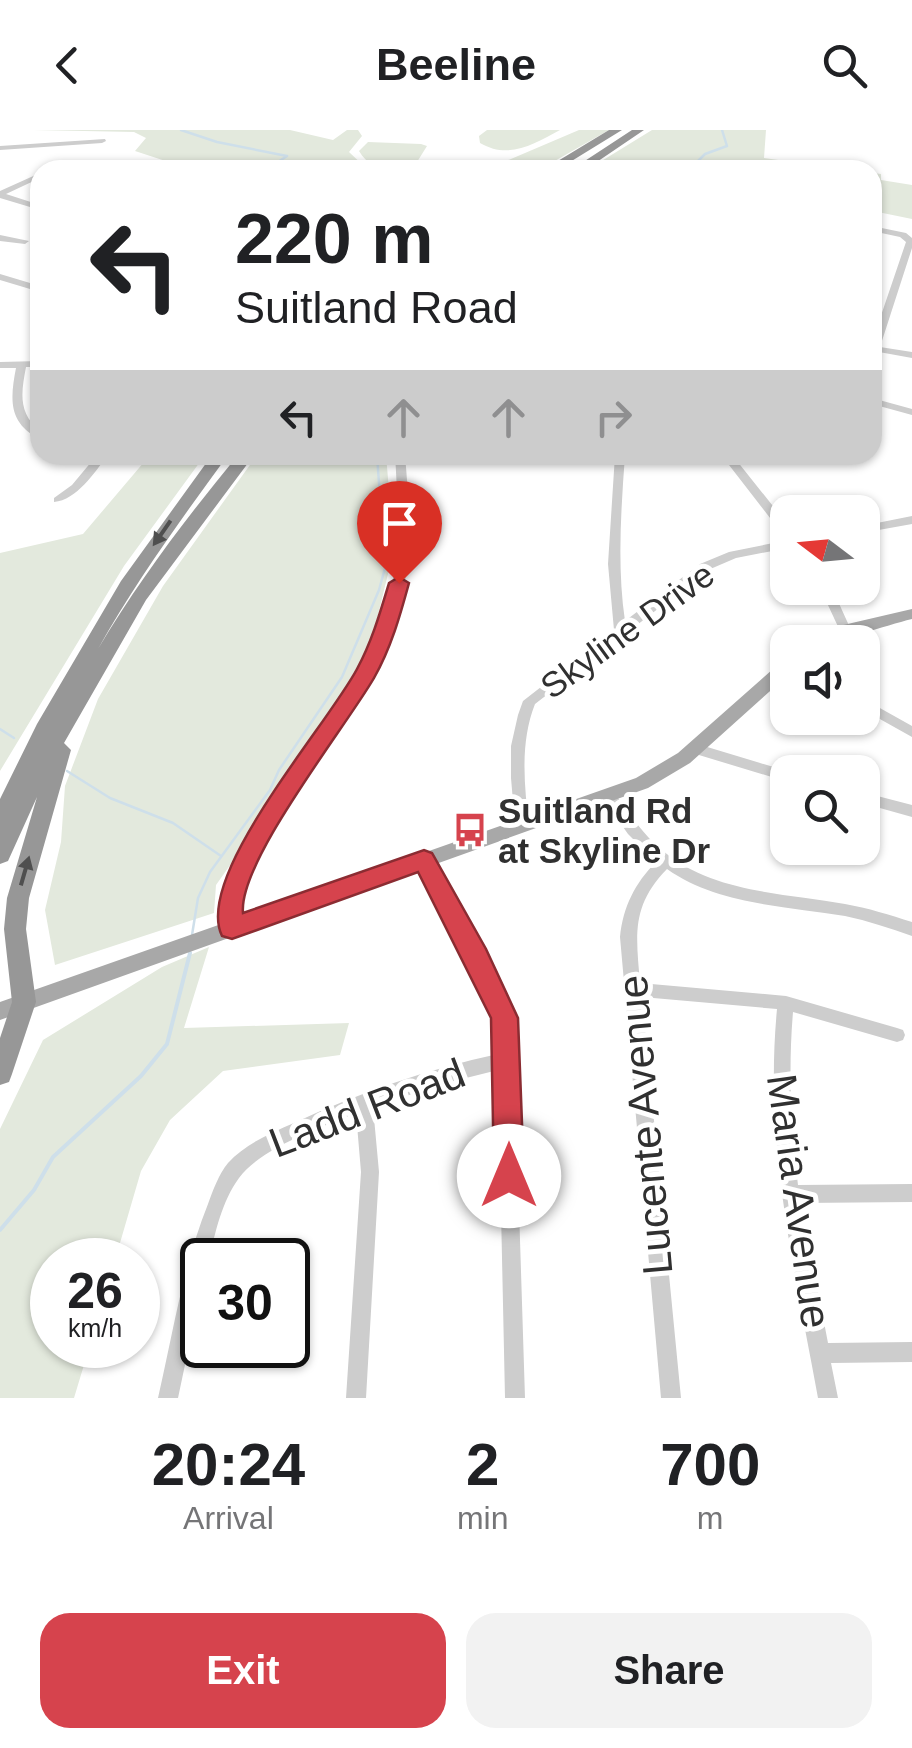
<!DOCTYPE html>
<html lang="en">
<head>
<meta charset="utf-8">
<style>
  body { margin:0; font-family:Helvetica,sans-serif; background:#f2f2f2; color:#202124; height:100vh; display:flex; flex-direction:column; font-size:38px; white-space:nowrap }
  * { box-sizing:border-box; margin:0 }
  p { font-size:32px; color:#757577 }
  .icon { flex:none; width:55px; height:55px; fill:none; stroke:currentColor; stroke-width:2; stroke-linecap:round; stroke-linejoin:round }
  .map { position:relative; height:1268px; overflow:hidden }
  .sheet { display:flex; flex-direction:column; background:#fff; flex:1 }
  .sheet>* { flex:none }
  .banner { position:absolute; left:30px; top:30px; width:852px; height:305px; border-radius:30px; box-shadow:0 2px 8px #0004; background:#fff; color:#202124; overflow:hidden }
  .needle { width:65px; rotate:286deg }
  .tools { position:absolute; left:770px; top:365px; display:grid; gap:20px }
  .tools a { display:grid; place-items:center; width:110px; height:110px; border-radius:20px; background:#fff; box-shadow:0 2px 8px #0004; font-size:50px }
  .speed { position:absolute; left:30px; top:1108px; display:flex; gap:20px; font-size:50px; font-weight:700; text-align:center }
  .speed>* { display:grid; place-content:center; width:130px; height:130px; border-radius:50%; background:#fff; box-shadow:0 2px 8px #0004; line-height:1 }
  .speed small { font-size:25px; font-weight:400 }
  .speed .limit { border:5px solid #111; border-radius:15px; background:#fff; color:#111 }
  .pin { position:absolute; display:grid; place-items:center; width:85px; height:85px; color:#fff; margin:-102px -42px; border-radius:50% 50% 50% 0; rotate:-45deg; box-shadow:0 0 10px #0007 }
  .pin .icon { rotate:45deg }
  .me { position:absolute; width:110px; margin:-55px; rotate:0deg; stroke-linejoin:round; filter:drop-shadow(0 0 8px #0008) }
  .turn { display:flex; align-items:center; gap:35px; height:210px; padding:0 40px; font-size:45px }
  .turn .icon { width:130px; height:130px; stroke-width:2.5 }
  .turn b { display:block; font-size:70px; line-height:85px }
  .lanes { display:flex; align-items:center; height:95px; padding:0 40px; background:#0003; justify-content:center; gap:50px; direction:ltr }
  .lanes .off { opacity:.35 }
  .eta { display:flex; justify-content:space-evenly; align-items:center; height:170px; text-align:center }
  .eta b { font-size:60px; font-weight:600; line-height:70px }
  .button { display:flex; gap:20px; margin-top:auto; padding:20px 40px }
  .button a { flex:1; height:115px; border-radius:30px; background:#d6434d; color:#fff; font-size:40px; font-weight:600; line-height:115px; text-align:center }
  .button a+a { background:#f2f2f2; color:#202124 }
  header { display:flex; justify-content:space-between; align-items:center; height:130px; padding:0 40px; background:#fff; font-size:45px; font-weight:600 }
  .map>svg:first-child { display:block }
  .green { fill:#e3e9dd }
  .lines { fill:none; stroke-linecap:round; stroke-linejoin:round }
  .stream-far1 { stroke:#cedfea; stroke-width:2.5 }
  .stream { stroke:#cedfea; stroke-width:4 }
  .minor { fill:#cdcdcd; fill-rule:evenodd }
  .major { fill:#a8a8a8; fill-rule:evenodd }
  .highway { fill:#979797; fill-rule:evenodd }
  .oneway { fill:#4f4f4f }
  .route { fill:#d6434d; stroke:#8b2c32; stroke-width:2.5 }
  .labels { text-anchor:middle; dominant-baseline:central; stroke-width:10; stroke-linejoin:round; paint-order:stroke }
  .street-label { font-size:35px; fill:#303030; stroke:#fff }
  .poi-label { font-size:35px; font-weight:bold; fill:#303030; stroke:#fff; text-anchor:start }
  .near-street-label { font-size:42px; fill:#303030; stroke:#fff }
</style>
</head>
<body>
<header><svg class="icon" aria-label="back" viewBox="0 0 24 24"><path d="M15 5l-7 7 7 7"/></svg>Beeline<svg class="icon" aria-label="search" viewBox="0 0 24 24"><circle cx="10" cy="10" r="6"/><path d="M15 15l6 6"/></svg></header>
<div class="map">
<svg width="912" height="1268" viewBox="0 0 912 1268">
  <rect width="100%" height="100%" fill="#fff"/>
  <path class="green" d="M33 0H290L333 10 347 0H358L362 6 349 22 366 38 376 40H193L135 21 146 8 134 2Z
    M487 0H560C534 14 509 30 480 13L479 6Z
    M579 0H609L539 40H485Z
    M652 0H766L764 28 850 40H587Z
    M368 12 421 14 427 16 417 32C396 42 372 43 359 21Z
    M873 43 881 44V50L912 55V89L873 81Z
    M150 325H205L124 436 0 641V423L83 404Z
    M257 325H386L394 419 371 514 286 656 216 755 214 783 55 835 45 780 61 712 65 656 98 569 163 456Z
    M209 817 184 898 349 893 340 925 223 941 170 990 141 1041 115 1130H52V1215H90L74 1268H0V999L43 910 162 837Z"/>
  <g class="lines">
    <path class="stream-far1" d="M181 0 217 12 287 26 275 34 307 33 338 40
      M689 40 705 24 727 16 722 0
      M0 599 14 608
      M67 641 110 668 173 693 221 726
      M192 805 198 768 210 742 270 660 279 640 342 547 379 460 385 438 377 325"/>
    <path class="stream" d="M0 1100 34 1060 53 1027 141 946 167 914 190 823"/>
    <path class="minor" d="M105 9 106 11 102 13 0 20V16Z
      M75 38H130L134 40H71Z
      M40 43V48L6 64 40 75V80L0 68V61Z
      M872 96 906 103 912 108V118L880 217 912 222V228L879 222 875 230 872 231V212L906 112 900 107 872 101Z
      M0 105 29 111 25 114 0 111Z
      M0 144 40 156V162L0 150Z
      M40 231V237H26C21 263 18 283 40 301V309C8 293 10 269 16 238H0V232Z
      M872 268 912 279V285L872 274Z
      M97 325H108C94 343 77 370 54 372V368L72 355Z
      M395 325H405C409 371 412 417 403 463 389 527 350 586 313 640 292 671 265 701 250 736 245 747 241 760 239 772 238 783 240 793 236 803L231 805 226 803C209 747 274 676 303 633 331 593 358 552 377 507 401 449 399 387 395 325Z
      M615 325H625C621 381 617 436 625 491L700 434 729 422 788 410V418L736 428 708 440 535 574C520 612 524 654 529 695L527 699H517L515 695 511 648V616L518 585 523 571 614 500 608 434Z
      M733 330 737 331 788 395V406H784L729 335 728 333Z
      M912 386V394L862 403V396Z
      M820 458H832L851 500 849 503H841Z
      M862 568 912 596V607L862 579Z
      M694 613 790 642H788V652L689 622 687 618 689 614Z
      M609 661 614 662C629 683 643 705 663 721 713 763 784 763 845 774 868 778 890 785 912 792V806C890 798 868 791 845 786 786 776 718 775 667 739 631 776 636 805 640 853L786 866 897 898 903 900 905 905 903 910 897 912 793 882C788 941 791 997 798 1055L912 1054V1072L801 1073 828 1213 912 1212V1232L831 1233 838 1268H818C794 1136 764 1015 777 879L642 867 681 1268H661L620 807C623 777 635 753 656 732L628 704 604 670 602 666 604 662Z
      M862 662 912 675V687L862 673Z
      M424 724 429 726 483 822 513 888 525 1268H505L498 940 446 953 373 977 379 1042 366 1268H346L361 1042 356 983C321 998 262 1017 239 1048 222 1071 215 1103 209 1130H202V1154L178 1268H158C173 1203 183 1136 208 1074 213 1060 219 1044 228 1033 245 1014 271 1003 294 993 358 963 428 939 498 924L497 888 471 830 417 730 419 726Z"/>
    <path class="major" d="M912 479V489C883 496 836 514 809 512L811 508 839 496Z
      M788 529V545L690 633 648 658 0 890V872L636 648 678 623 782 531Z"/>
    <path class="highway" d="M609 0H622L557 40H543Z
      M632 0H644L585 40H571Z
      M212 325H228C182 388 136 451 98 519 139 450 187 387 238 325H254L146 470 64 613 71 620 29 768 26 799 36 872 12 944 9 952 0 955V908L12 872 4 799 7 768 37 667 8 731 0 734V669L37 594 121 451Z"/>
  </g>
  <defs><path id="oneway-solid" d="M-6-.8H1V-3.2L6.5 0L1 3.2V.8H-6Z" transform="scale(2.5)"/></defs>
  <g class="oneway">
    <use href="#oneway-solid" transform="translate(162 403) rotate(125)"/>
    <use href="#oneway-solid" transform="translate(25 741) rotate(-74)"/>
  </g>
  <path class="route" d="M399 447 409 453C400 486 391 518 374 548 345 598 238 732 243 783L424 720 432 723 486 819 518 888 524 1046 519 1057 509 1061 499 1057 494 1046 491 888 418 742 232 809 222 806C193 746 327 596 357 539 372 511 380 483 389 453Z"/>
  <defs>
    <g id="bus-bare" transform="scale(2.7)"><path d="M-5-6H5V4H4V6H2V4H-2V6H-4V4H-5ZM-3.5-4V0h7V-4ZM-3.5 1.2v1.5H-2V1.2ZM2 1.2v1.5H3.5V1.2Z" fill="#d6434d" stroke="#fff" stroke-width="2.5" paint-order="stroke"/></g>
  </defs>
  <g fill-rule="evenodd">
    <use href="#bus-bare" x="470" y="700"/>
  </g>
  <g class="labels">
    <g class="street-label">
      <text transform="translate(627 500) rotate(-36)">Skyline Drive</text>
    </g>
    <g class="poi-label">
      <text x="498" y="680">Suitland Rd<tspan x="498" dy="40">at Skyline Dr</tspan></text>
    </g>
    <g class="near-street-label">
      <text transform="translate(367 978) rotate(-21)">Ladd Road</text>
      <text transform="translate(645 995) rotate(-95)">Lucente Avenue</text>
      <text transform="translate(799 1071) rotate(82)">Maria Avenue</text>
    </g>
  </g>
</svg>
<div class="tools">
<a><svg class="needle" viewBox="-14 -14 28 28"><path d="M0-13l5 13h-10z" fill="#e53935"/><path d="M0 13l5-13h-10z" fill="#757577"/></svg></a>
<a><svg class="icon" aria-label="sound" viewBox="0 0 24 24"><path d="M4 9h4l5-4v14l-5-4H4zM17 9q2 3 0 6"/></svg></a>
<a><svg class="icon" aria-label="search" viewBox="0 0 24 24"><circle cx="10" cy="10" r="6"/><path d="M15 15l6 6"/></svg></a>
</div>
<div class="speed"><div>26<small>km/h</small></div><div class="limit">30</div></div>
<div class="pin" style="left:399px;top:453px;background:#d93025"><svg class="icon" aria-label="arrive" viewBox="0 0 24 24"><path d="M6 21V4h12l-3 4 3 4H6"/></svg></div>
<svg class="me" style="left:509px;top:1046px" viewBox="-20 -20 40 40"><circle r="19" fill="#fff"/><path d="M0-13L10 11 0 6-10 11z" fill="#d6434d"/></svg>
<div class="banner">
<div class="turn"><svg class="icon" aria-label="left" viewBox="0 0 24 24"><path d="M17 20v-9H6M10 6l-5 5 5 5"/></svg><div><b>220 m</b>Suitland Road</div></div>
<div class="lanes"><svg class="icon" aria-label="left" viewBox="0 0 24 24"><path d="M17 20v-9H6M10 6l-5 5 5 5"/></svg><svg class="icon off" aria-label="ahead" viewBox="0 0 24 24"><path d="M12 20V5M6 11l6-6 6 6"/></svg><svg class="icon off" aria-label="ahead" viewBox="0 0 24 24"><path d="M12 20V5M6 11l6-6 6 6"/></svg><svg class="icon off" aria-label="right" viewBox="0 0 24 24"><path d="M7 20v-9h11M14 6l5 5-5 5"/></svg></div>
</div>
</div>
<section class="sheet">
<div class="eta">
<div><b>20:24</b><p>Arrival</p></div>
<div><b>2</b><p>min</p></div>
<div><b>700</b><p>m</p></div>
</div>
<div class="button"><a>Exit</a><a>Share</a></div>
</section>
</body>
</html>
